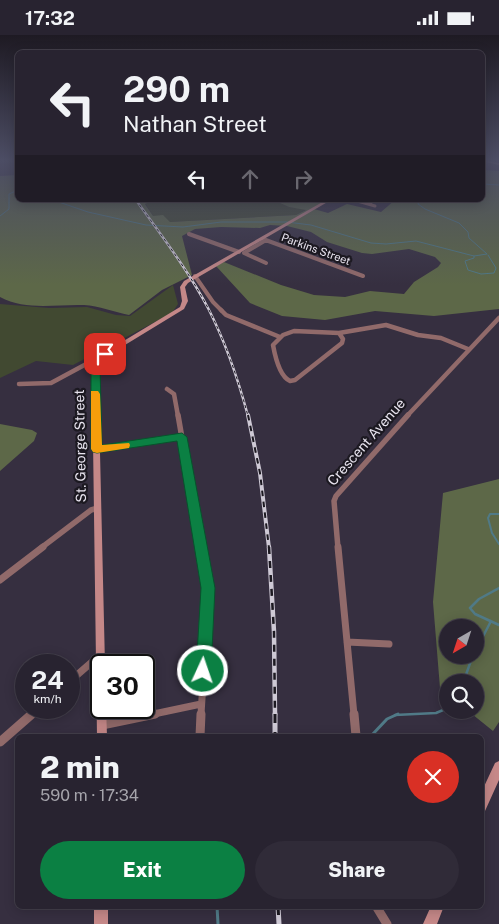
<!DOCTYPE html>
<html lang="en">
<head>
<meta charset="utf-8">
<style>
  body { margin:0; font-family:"Public Sans",sans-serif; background:#302b38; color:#f1f3f6; height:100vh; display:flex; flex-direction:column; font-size:19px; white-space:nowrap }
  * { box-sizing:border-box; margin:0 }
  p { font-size:16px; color:#a5a4ab }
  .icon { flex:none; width:28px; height:28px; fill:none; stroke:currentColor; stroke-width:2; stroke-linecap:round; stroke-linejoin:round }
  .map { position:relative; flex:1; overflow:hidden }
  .sheet { position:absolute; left:15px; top:699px; width:469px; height:175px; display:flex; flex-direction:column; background:#282330; border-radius:8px; box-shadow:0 2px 12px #0003,0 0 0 1px #44404c }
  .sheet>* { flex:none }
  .top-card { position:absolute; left:15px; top:15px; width:470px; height:152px; border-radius:8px; box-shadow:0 2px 12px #0003,0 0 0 1px #44404c; background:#282330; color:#f1f3f6; overflow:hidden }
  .needle { width:32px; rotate:219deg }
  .controls { position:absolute; left:439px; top:584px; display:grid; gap:10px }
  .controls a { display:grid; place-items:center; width:45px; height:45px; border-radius:50%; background:#282330; box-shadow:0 2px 12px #0003,0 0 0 1px #44404c; font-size:25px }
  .speed { position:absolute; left:15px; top:619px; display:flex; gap:10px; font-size:25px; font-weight:700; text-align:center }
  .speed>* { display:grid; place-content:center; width:65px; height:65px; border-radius:50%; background:#282330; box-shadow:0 2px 12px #0003,0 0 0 1px #44404c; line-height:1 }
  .speed small { font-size:12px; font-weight:400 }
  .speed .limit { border:2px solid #111; border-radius:8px; background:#fff; color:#111 }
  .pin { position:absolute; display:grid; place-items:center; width:42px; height:42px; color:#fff; margin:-21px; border-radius:10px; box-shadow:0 2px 8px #0006 }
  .me { position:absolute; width:55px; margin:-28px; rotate:3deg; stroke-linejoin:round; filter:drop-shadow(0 0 4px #0008) }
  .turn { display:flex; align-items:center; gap:18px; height:105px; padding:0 25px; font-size:22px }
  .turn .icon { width:65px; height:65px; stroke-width:2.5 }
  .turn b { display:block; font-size:35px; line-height:42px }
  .lanes { display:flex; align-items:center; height:48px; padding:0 25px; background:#0003; justify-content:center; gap:25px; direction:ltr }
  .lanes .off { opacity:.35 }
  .round { display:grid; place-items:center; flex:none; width:52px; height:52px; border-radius:26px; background:#302b38 }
  .summary { display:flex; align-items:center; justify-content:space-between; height:85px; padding:0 25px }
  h1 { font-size:30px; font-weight:800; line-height:38px }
  .action { display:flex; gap:10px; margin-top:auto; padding:10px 25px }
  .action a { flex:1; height:58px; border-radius:30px; background:#0b8043; color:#fff; font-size:20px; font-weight:800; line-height:58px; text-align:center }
  .action a+a { background:#302b38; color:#f1f3f6 }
  .status { display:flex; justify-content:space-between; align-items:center; height:35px; padding:0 25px; background:#282330; direction:ltr }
  .status svg { height:14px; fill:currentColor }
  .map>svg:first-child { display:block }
  .green { fill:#414931 }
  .forest { fill:#5d6848; fill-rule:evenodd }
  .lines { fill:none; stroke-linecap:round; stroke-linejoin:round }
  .stream-far3 { stroke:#507a87; stroke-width:1 }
  .stream-far2 { stroke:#507a87; stroke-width:2 }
  .stream-far1 { stroke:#507a87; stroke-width:2.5 }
  .stream { stroke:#507a87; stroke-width:3 }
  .street-far5 { stroke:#916a6a; stroke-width:3 }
  .street-far4 { stroke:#916a6a; stroke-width:4 }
  .street-far3 { stroke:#916a6a; stroke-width:4.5 }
  .street-far2 { stroke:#916a6a; stroke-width:5.5 }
  .street-far1 { stroke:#916a6a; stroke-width:7 }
  .street { stroke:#916a6a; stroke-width:9 }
  .secondary { fill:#c58888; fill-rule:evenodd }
  .rail-far3-casing { stroke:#cec9d5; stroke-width:2.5 }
  .rail-far2-casing { stroke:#cec9d5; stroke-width:4 }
  .rail-far1-casing { stroke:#cec9d5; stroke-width:4.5 }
  .rail-casing { stroke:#cec9d5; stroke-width:5 }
  .rail-far3 { stroke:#1c1921; stroke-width:1; stroke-dasharray:3; stroke-linecap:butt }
  .rail-far2 { stroke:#1c1921; stroke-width:2; stroke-dasharray:5.5; stroke-linecap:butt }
  .rail-far1 { stroke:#1c1921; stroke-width:2.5; stroke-dasharray:7; stroke-linecap:butt }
  .rail { stroke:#1c1921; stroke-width:3; stroke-dasharray:9; stroke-linecap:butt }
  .route { fill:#0b8043; stroke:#07532c }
  .slow { fill:#f59e0b }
  .labels { text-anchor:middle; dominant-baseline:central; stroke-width:4.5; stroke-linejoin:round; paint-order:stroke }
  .far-street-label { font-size:11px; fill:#e8e4ef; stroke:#1c1921 }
  .street-label { font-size:14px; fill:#e8e4ef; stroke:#1c1921 }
</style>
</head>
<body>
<div class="status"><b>17:32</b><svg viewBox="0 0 49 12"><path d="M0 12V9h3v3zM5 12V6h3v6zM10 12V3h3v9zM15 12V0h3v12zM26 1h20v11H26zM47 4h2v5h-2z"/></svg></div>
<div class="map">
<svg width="499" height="889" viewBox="0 0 499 889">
  <rect width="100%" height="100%" fill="#362f40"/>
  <path class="green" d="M153 165H273L289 172 307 174 296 180 170 187 153 181 145 168Z
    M173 250 178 269 172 278 73 330 36 326 0 343V269L49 273 87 272 116 280 130 281Z"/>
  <path class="forest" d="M483 135 499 136V274L434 281 375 276 325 285 282 281 250 268 216 231 224 227 281 250 314 260 345 262 370 256 404 259 414 247 438 232 441 228 435 222 409 214 372 219 362 218 327 207 311 197 287 191 270 190 260 193 221 192 195 194 182 201 192 240 162 255 129 280C114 277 99 271 84 270 56 269 26 276 0 262V141L17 140 18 165H153L145 169 153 181 163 180 170 187 296 180 306 175 289 172 273 165H328L314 174 328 178 347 169 381 177 395 165H482Z
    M0 389 32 395 37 398 34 406 0 436Z
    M499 444V687L493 696 467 675H475V648H448L447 659 440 653 433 567 443 458ZM475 592V620H448V592Z"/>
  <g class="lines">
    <path class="stream-far3" d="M482 149 499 150
      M53 165 88 177 146 190 183 192 221 187H287L311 190 371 208 386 209 416 206 474 221 487 219 469 203 468 197 459 188 425 174 418 169 419 165
      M0 181 9 174V159L18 155
      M474 221V223L465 226 468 235 481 239 494 238 496 233 488 220"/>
    <path class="stream-far2" d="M499 479H490L488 483 492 498 499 509"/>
    <path class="stream-far1" d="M499 553 479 564 470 573 475 579 499 590
      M475 617 491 586
      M463 648 473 620
      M395 680 436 678 448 673"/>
    <path class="stream" d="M371 701 387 684 398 679
      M217 871 218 889"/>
    <path class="street-far5" d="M354 165 375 171
      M370 168 374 165"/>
    <path class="street-far4" d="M189 199 239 217
      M263 204 363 241
      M266 205 244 218 266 228
      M195 241 213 267 222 276"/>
    <path class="street-far3" d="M221 275 226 280 280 302
      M294 296 339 298 343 304 342 308 295 345 290 346C279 341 275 321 273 310L283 300Z
      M339 298 386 290 418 300 441 303 468 314
      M19 349 51 348 103 320
      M167 354 174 359 178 381
      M407 381 499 283"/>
    <path class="street-far2" d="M178 380 201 513
      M97 414 182 402
      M41 513 91 475 98 473
      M338 513 334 466 336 461 408 380"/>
    <path class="street-far1" d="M338 512 354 680
      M0 545 43 512
      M347 607 389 609
      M69 647 100 620
      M31 680 40 672
      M149 680 201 669
      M201 680C204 624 211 568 201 512"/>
    <path class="street" d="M354 679 356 701
      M102 690 155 679
      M200 701 201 679
      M0 707 32 679
      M376 871 387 889"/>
    <path class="secondary" d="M482 125 499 128V130L482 126Z
      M326 165H331L188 248 185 252 188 266 184 274 102 324 98 332 105 630H101V672H106L107 701H97L92 332 97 322 180 272 182 266 180 252 184 246Z
      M499 726V745L485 776 481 778V758L495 728Z
      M94 871H108V889H94Z
      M431 871H444L437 889H423Z"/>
    <g class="rail-far3-casing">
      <path id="rail-far3" d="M136 165C161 200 188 235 208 273 226 308 238 344 248 381"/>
    </g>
    <g class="rail-far2-casing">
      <path id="rail-far2" d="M248 380 260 438 269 513"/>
    </g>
    <g class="rail-far1-casing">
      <path id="rail-far1" d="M269 512 274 597 275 680"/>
    </g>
    <g class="rail-casing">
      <path id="rail" d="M275 679V701
        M278 871 279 889"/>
    </g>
    <use href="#rail-far3" class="rail-far3"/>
    <use href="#rail-far2" class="rail-far2"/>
    <use href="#rail-far1" class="rail-far1"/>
    <use href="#rail" class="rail"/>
  </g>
  <linearGradient id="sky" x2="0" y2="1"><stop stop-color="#1e1a23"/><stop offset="0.5" stop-color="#4c4d64"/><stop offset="1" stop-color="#4c4d64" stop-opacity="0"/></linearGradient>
  <rect width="499" height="250" fill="url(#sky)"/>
  <path class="route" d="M105 316 109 319 103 325 100 332 102 410 182 398 187 402 215 553 211 636 209 641 203 643 198 641 196 636 201 553 177 406 97 418 93 417 91 414V332L96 321Z"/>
  <path class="slow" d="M91 356H98L100 359 102 410 129 408 130 410 129 413 97 418 93 417 91 414Z"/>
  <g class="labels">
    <g class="far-street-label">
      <text transform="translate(316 214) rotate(20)">Parkins Street</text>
    </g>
    <g class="street-label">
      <text transform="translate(366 407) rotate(-49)">Crescent Avenue</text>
      <text transform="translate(80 411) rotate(-91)">St. George Street</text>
    </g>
  </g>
</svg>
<div class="controls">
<a><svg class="needle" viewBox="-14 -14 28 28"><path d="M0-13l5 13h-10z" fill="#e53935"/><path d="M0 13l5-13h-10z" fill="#a5a4ab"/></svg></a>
<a><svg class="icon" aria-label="search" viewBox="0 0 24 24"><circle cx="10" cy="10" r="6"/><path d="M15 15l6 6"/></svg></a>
</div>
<div class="speed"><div>24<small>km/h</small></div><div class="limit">30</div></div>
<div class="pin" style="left:105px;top:319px;background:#d93025"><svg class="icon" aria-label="arrive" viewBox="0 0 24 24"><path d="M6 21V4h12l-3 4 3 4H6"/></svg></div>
<svg class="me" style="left:203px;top:636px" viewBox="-20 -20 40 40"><circle r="17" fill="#0b8043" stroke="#fff" stroke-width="3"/><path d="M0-11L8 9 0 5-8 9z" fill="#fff"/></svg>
<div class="top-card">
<div class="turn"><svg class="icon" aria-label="left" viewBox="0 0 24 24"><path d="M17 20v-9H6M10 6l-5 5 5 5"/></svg><div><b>290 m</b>Nathan Street</div></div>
<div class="lanes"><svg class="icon" aria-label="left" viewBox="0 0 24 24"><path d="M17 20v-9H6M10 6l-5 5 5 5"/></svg><svg class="icon off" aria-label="ahead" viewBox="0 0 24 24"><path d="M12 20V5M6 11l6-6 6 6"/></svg><svg class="icon off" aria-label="right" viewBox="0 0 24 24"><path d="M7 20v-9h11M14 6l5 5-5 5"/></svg></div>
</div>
<section class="sheet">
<div class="summary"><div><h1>2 min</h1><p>590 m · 17:34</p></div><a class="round" style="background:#d93025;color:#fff"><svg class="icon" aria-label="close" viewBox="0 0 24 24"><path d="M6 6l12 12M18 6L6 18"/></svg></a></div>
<div class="action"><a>Exit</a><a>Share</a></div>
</section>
</div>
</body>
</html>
